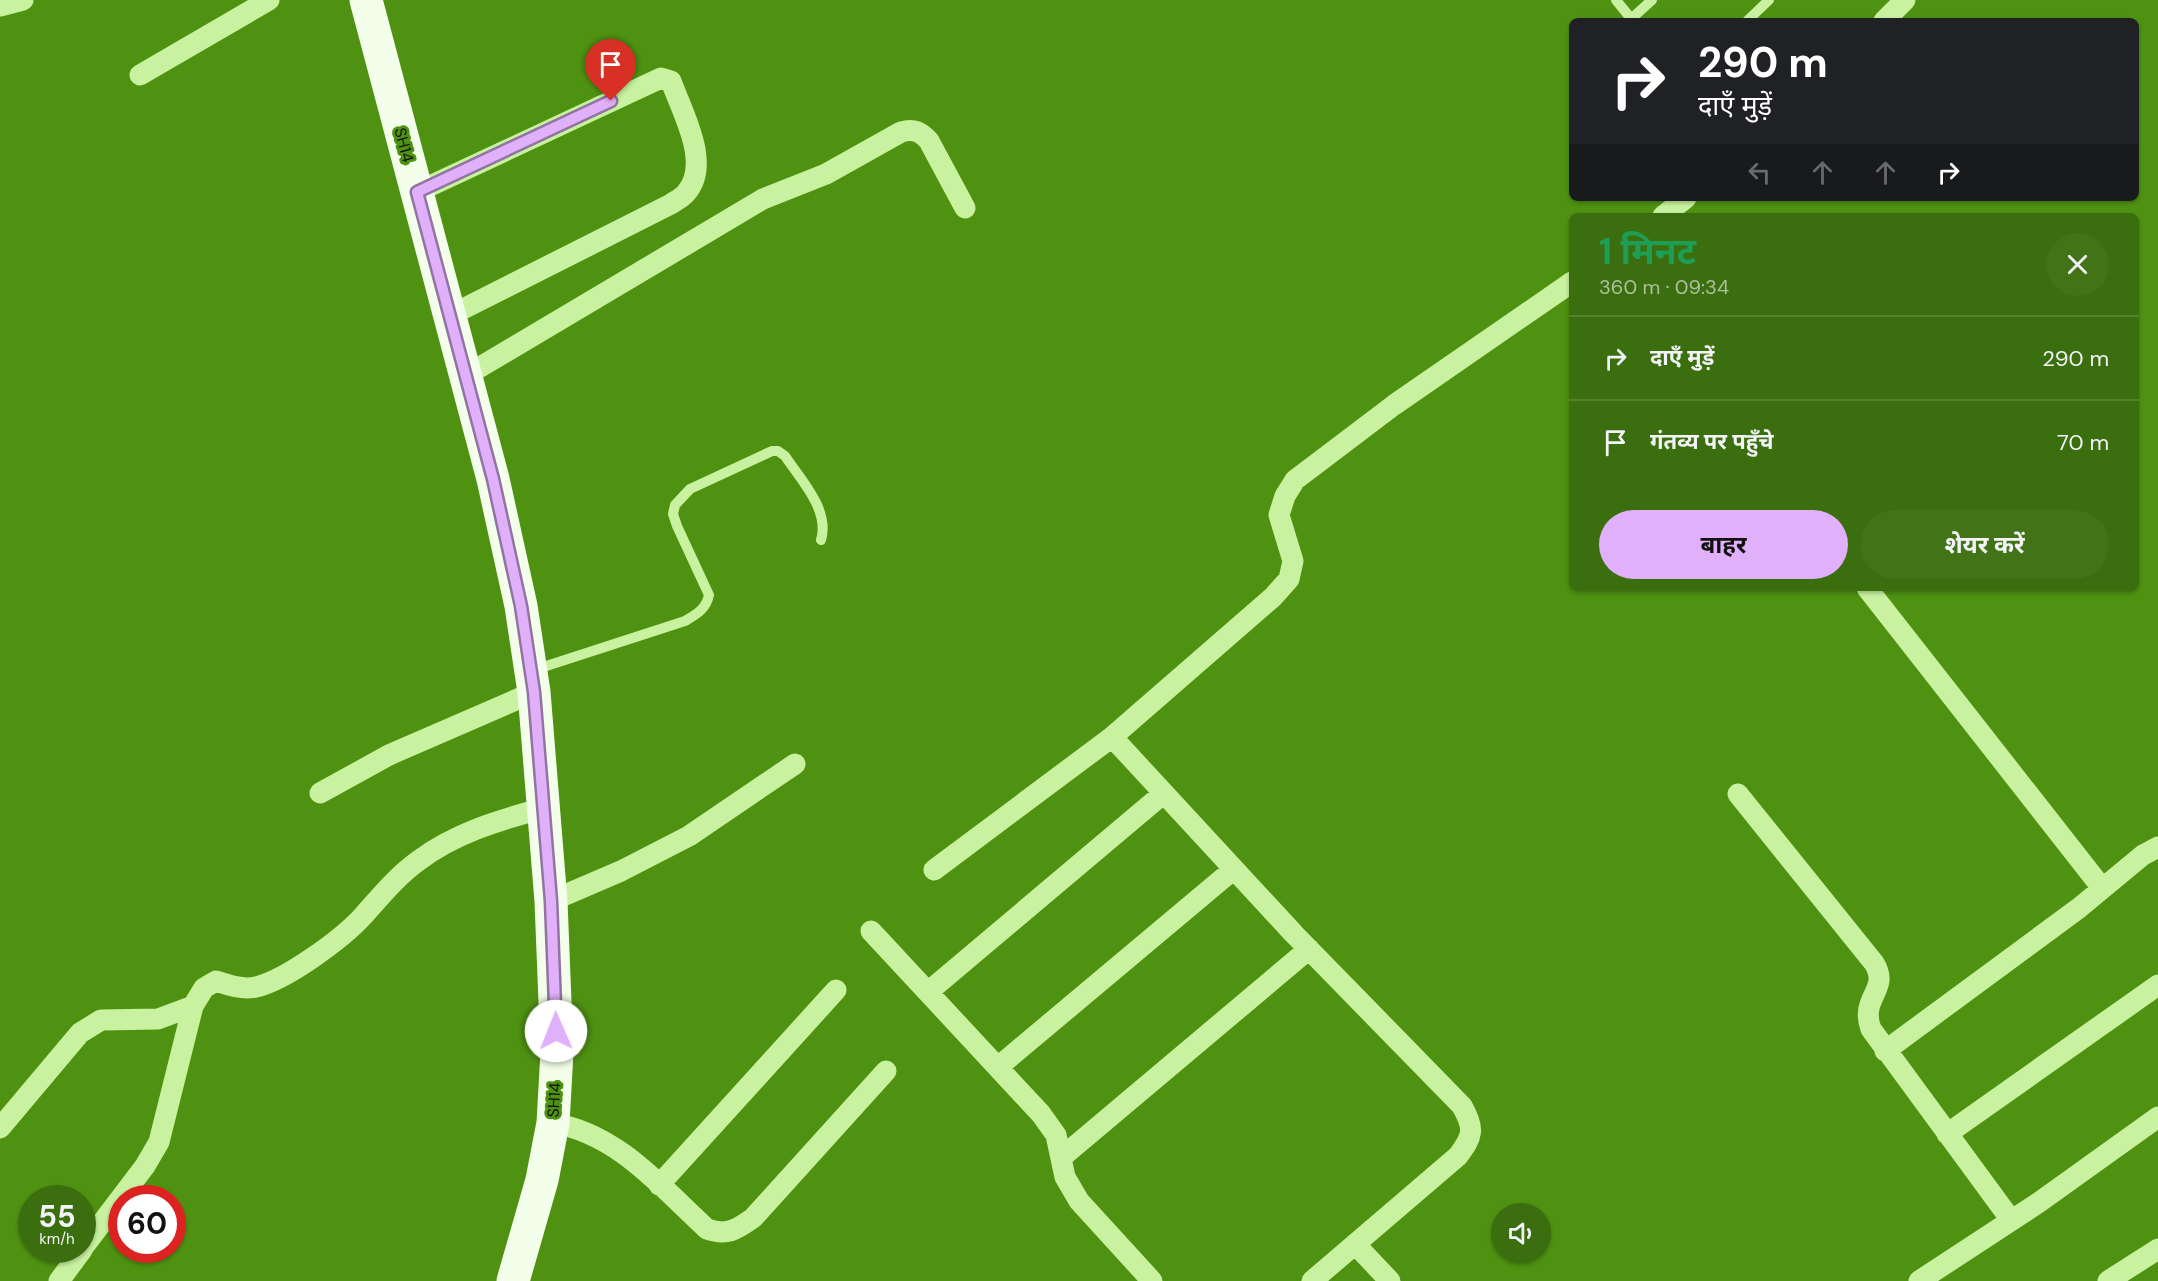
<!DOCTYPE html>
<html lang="hi">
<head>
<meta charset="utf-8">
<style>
  body { margin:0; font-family:"DM Sans","Noto Sans Devanagari",sans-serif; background:#427317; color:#f1f3f6; height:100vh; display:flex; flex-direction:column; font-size:22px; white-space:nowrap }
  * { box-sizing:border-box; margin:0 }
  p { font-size:20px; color:#acc09e }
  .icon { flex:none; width:33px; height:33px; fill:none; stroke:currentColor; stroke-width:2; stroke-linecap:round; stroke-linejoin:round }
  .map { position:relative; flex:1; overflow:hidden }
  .sheet { position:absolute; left:1569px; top:213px; width:570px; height:378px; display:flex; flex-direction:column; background:#3b6e0e; border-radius:9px; box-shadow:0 2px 4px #0004 }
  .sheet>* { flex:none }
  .banner { position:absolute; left:1569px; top:18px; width:570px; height:183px; border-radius:9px; box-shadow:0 2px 4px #0004; background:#202124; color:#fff; overflow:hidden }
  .tools { position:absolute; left:1491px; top:1203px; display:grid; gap:12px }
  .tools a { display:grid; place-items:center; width:60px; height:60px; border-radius:50%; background:#3b6e0e; box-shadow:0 2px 4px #0004; font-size:30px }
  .speed { position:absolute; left:18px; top:1185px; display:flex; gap:12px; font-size:30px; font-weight:700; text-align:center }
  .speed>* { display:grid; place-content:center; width:78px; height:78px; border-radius:50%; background:#3b6e0e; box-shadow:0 2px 4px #0004; line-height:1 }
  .speed small { font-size:15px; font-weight:400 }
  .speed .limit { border:9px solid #d22; background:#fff; color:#111 }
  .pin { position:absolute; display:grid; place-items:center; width:51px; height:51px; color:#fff; margin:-62px -26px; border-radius:50% 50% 50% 0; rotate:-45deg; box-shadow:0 0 6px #0007 }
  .pin .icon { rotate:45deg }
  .me { position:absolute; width:66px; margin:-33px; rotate:359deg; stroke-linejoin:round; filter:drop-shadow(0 0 4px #0008) }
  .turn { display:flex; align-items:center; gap:21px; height:126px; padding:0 30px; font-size:27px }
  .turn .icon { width:78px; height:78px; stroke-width:2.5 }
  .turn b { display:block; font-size:42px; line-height:51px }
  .lanes { display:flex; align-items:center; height:57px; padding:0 30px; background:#0003; justify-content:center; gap:30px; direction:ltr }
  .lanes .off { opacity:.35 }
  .round { display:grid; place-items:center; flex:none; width:63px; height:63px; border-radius:32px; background:#427317 }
  .head { display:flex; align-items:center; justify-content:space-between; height:102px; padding:0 30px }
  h1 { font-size:36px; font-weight:700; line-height:45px; color:#1e9e55 }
  .primary-button { display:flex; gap:12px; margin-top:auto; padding:12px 30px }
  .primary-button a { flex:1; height:69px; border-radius:36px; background:#e0b1fa; color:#111; font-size:24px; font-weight:700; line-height:69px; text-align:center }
  .primary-button a+a { background:#427317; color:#f1f3f6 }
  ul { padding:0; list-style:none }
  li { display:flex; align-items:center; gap:18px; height:84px; padding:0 30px; border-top:2px solid #54812e }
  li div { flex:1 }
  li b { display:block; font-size:22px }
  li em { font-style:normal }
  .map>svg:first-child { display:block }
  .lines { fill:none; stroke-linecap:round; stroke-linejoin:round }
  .service { stroke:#c8f29f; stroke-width:10 }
  .minor { stroke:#c8f29f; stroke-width:21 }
  .primary { stroke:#f3ffea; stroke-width:33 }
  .route-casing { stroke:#9273a2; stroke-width:15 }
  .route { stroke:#e0b1fa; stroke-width:10 }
  .labels { text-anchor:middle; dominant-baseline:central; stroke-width:6; stroke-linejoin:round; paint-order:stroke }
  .street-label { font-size:16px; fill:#111; stroke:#4f9212 }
</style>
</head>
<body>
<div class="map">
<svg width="2158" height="1281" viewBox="0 0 2158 1281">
  <rect width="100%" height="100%" fill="#4f9212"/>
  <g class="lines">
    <path class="service" d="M1616 0 1633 21
      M1631 19 1652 0
      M1747 21 1769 0
      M534 670 685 621C697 614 706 609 709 595L677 526 673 514 675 505 690 489 772 451H778L785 456C801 480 830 510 821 540"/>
    <path class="minor" d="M0 6 23 0
      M1884 21 1905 0
      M140 75 269 0
      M417 192 661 78 671 81C682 112 712 164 686 193 682 198 675 201 671 204L449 316
      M1663 216 1686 198
      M465 376 763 199 826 174 901 132C914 128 921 132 929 141L965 208
      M1867 588 2102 888
      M1112 737 1294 934 1462 1106C1475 1129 1473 1136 1458 1156L1312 1281
      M320 793 389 755 534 692
      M1738 794 1874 963C1891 990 1859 997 1871 1029L2011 1220
      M934 870 1112 737 1273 597 1289 579 1293 561 1279 515 1285 496 1295 480 1394 405 1572 282
      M551 901 621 871 689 836 795 764
      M871 931 1041 1114 1056 1135 1065 1177 1079 1201 1152 1281
      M928 992 1164 793
      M1885 1051 2079 908 2143 855 2158 847
      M998 1067 1234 869
      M553 1123C618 1134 660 1186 707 1229 727 1236 736 1230 753 1218L886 1071
      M0 1128 80 1033 101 1020 158 1019 193 1006
      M1947 1134 2158 985
      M1062 1157 1309 949
      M659 1185 836 990
      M1355 1244 1390 1281
      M82 1249 145 1166 159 1142 193 1006 204 988 216 981C228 985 243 990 256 987 286 980 342 939 363 916 380 897 396 877 418 861 455 833 499 820 544 808
      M59 1281 82 1250
      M1919 1281 2038 1203 2158 1117
      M2108 1281 2158 1249"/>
    <path class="primary" d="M366 0 493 479 521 606 534 692 551 901 557 1052 553 1123 542 1180 513 1281"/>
  </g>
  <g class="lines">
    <g class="route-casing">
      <path id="route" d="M556 1031 551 901 534 692 521 606 493 479 417 192 611 101"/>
    </g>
    <use href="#route" class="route"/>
  </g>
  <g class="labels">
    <g class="street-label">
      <text transform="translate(404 145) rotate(75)">SH14</text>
      <text transform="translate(554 1100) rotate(-87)">SH14</text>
    </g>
  </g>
</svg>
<div class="tools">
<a><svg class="icon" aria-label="sound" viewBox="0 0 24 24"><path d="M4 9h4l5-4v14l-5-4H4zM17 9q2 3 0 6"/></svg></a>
</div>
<div class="speed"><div>55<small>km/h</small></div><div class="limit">60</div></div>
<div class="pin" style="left:611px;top:101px;background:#d93025"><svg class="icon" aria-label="arrive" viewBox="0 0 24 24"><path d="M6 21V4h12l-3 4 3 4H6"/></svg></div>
<svg class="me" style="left:556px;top:1031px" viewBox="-20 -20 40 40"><circle r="19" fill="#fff"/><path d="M0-13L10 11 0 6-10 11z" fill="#e0b1fa"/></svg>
<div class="banner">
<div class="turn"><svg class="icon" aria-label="right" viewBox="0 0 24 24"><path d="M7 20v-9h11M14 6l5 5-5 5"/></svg><div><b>290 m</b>दाएँ मुड़ें</div></div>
<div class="lanes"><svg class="icon off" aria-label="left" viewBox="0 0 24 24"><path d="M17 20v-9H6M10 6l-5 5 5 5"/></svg><svg class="icon off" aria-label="ahead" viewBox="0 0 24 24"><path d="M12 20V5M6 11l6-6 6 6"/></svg><svg class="icon off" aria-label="ahead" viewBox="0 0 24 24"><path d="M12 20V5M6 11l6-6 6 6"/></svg><svg class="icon" aria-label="right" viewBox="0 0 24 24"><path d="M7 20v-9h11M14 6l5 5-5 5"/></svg></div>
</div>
<section class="sheet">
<div class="head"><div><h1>1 मिनट</h1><p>360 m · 09:34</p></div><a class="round"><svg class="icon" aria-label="close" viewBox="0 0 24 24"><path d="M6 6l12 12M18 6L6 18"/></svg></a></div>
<ul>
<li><svg class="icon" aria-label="right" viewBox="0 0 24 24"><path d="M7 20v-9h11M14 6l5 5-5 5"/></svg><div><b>दाएँ मुड़ें</b></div><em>290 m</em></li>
<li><svg class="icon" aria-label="arrive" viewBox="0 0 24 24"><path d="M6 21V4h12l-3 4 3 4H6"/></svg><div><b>गंतव्य पर पहुँचे</b></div><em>70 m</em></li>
</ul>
<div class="primary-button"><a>बाहर</a><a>शेयर करें</a></div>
</section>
</div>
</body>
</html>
